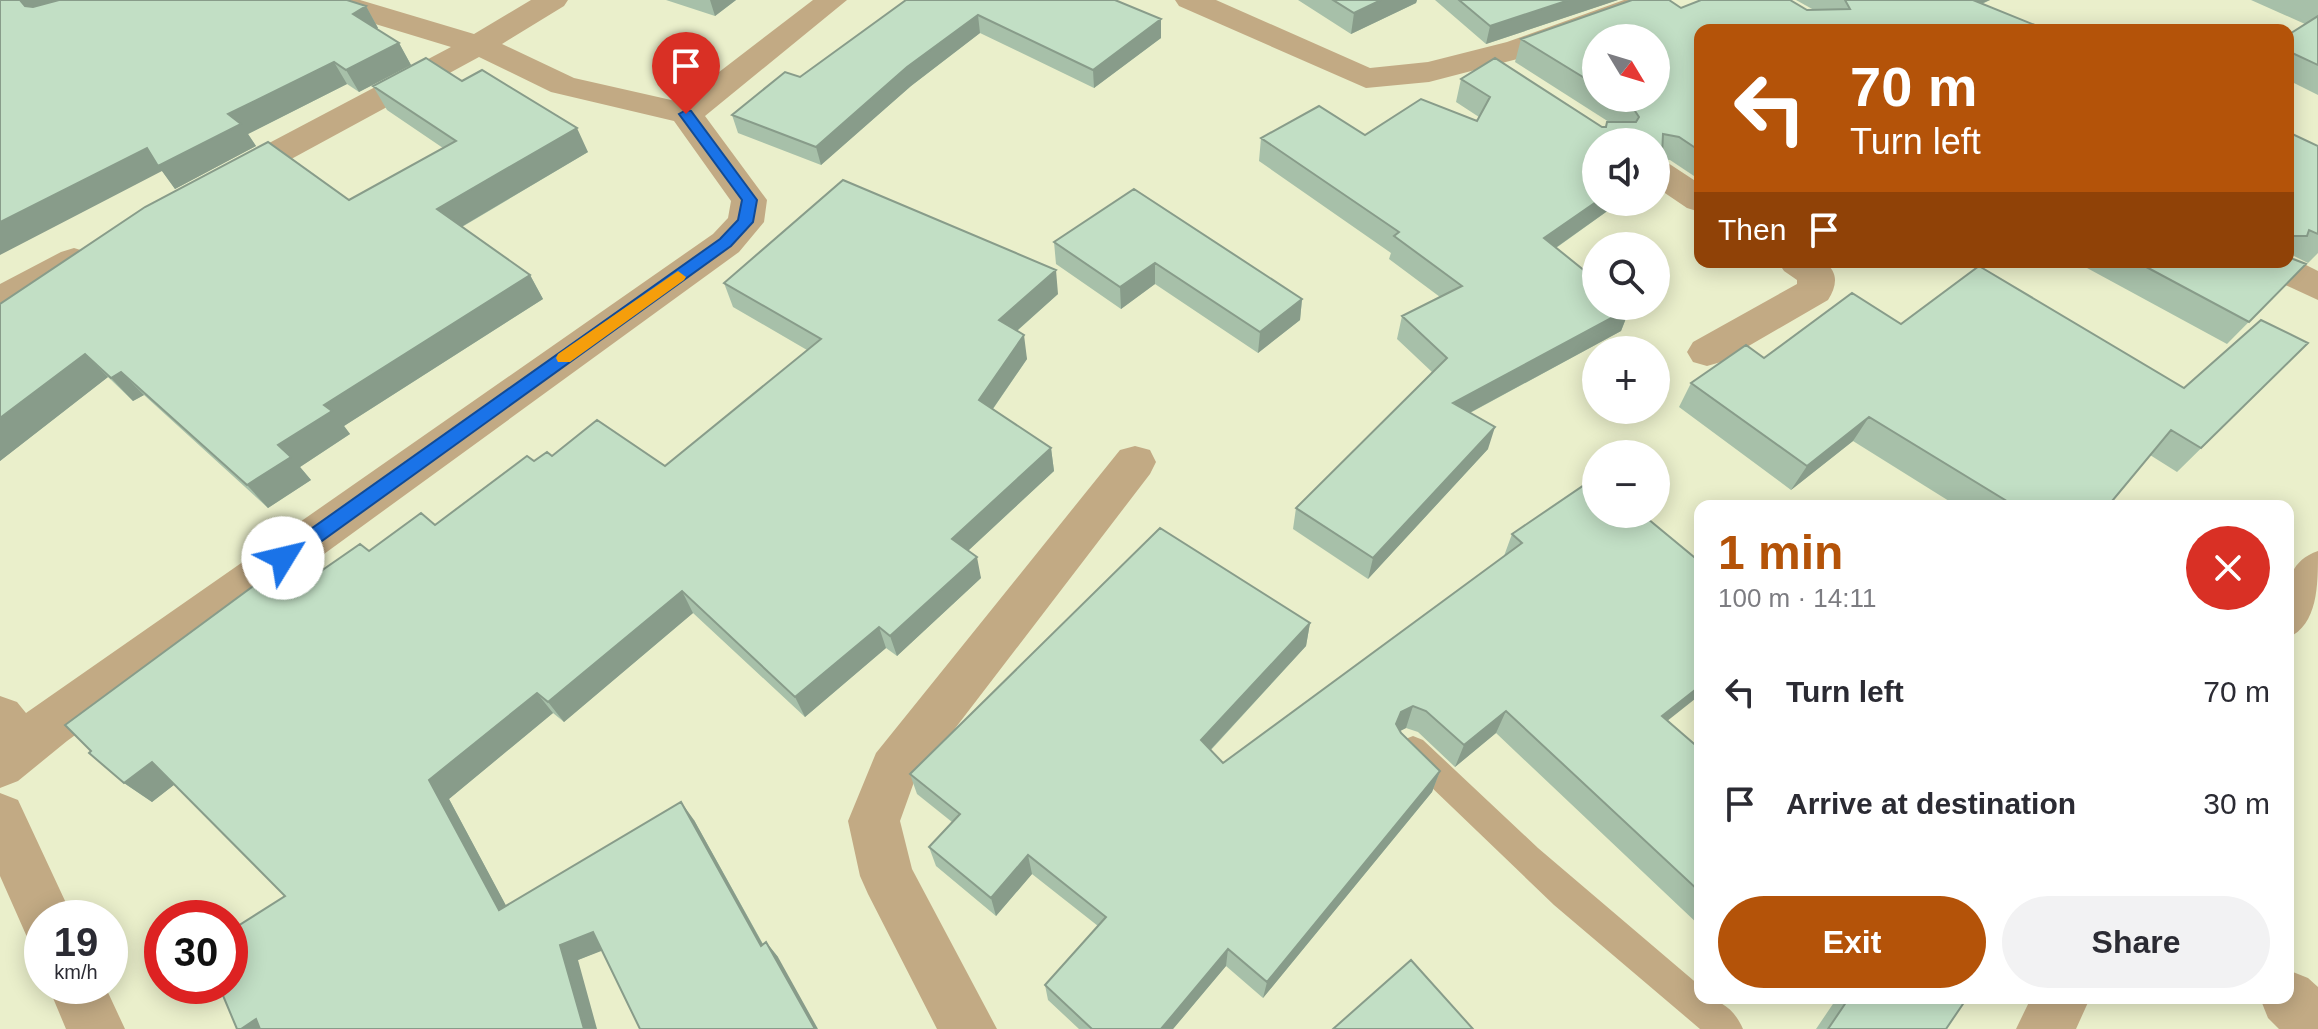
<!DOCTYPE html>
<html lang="en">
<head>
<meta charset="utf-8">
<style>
  body { margin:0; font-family:Arial,sans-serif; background:#f2f2f3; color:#2b2b33; height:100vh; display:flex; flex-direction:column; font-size:30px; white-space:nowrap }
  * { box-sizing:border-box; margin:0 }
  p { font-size:26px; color:#7c7c81 }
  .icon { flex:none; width:44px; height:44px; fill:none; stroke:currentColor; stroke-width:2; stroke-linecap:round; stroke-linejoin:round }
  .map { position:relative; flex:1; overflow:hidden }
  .sheet { position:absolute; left:1694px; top:500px; width:600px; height:504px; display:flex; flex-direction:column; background:#fff; border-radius:16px; box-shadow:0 4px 20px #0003 }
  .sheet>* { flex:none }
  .banner { position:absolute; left:1694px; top:24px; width:600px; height:244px; border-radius:16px; box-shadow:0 4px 20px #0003; background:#b45309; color:#fff; overflow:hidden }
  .needle { width:52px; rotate:128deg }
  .buttons { position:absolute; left:1582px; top:24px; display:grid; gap:16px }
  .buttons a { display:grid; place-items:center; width:88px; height:88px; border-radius:50%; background:#fff; box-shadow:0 4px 20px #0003; font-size:40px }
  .speed { position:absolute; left:24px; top:900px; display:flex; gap:16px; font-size:40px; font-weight:700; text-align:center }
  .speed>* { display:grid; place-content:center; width:104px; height:104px; border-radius:50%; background:#fff; box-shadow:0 4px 20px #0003; line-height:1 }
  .speed small { font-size:20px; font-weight:400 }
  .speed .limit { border:12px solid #d22; background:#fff; color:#111 }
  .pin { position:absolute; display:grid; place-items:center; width:68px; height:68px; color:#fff; margin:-82px -34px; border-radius:50% 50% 50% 0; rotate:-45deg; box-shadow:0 0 8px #0007 }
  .pin .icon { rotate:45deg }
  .me { position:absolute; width:88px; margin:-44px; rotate:54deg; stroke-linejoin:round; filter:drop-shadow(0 0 6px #0008) }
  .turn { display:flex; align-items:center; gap:28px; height:168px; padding:0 24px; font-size:36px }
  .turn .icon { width:104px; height:104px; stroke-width:2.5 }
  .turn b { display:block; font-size:56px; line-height:68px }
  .then { display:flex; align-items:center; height:76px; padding:0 24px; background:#0003; gap:16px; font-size:30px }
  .round { display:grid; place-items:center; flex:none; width:84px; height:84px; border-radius:42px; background:#f2f2f3 }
  .summary { display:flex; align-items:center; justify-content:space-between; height:136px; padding:0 24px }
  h1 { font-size:48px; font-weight:700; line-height:60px; color:#b45309 }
  .cta { display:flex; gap:16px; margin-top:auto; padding:16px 24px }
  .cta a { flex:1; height:92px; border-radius:48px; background:#b45309; color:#fff; font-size:32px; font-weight:700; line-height:92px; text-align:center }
  .cta a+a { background:#f2f2f3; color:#2b2b33 }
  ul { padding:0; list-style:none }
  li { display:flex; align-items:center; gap:24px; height:112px; padding:0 24px }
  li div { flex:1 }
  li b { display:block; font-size:30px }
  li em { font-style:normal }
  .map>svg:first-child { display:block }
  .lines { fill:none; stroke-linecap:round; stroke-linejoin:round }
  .service { fill:#c2aa84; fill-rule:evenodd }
  .minor { fill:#c2aa84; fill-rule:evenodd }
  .wall { fill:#a7c0a9; fill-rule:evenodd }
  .shaded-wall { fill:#889c8a }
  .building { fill:#c2dfc5; stroke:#889c8a; stroke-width:2 }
  .route { fill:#1a73e8; stroke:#114b97; stroke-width:2 }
  .slow { fill:#f59e0b }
</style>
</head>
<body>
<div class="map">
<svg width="2318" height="1029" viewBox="0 0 2318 1029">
  <rect width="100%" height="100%" fill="#eaefcb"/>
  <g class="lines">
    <path class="service" d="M1413 736 1423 740 1538 848 1700 986V998C1720 998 1735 1010 1743 1029H1700L1554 905 1403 760 1398 750 1403 740Z"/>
    <path class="minor" d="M312 0H360L474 34 531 0H568L564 6 502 44 574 78 680 102 813 0H847L705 116 767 200 764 222 739 252 67 741 18 781 0 788V696L17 702 26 713 713 234 728 218 731 201 674 121 551 92 479 57 238 188 226 191 214 188 208 180 214 172 451 47 316 6Z
      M1175 0H1216L1370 68 1428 62 1507 42 1624 0H1668L1664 6 1529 56 1429 82 1366 88 1179 6Z
      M1656 160 1668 163 1700 184V212L1687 208 1656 187Z
      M74 248 87 252 93 261 87 270 14 310 0 314V284L61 252Z
      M2288 256 2318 271V300L2255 271 2249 262H2288Z
      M1778 262H1824C1839 272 1837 286 1828 300L1721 362 1707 366 1693 362 1687 352 1693 342 1797 284V280L1784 271Z
      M1135 446 1150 450 1156 462 1150 474 914 782 900 821 912 869 997 1029H937L868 894 860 876 848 821 876 753 1120 450Z
      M2318 551C2318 586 2318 624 2288 638 2288 603 2278 565 2318 551Z
      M0 793 18 800 73 918H42V943L27 937 0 876Z
      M2288 970 2308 978 2318 987V1029H2279L2268 1018 2260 998H2288Z
      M48 986H105L125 1029H66Z
      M2031 998H2090L2076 1029H2016Z"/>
  </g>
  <path class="wall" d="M666 0H736L715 16Z
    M906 0 1161 19V38L1094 88 980 33 911 86 821 165 738 133 732 115 800 77Z
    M1298 0H1417L1416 3 1351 34Z
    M1435 0H1618L1486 44Z
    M1796 0H1990L1982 4 1700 30V180L1670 160 1661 159 1656 171V142L1596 202H1620L1556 248 1630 308 1621 331 1470 413 1488 449 1368 579 1293 529 1296 508 1432 372 1397 339 1402 316 1440 297 1389 259 1391 253 1259 161 1261 138 1365 135 1477 121 1479 117 1456 102 1461 79 1602 127H1605L1607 122H1609L1515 62 1521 39 1681 8 1814 10ZM1596 38 1656 98H1596Z
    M2251 0H2318V95L2288 80V35L2305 24Z
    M366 6 378 28 377 29 399 43 411 65 359 92 347 84 248 134 256 146 175 189 162 171Z
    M462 81 588 152 462 227 530 275 543 299 344 426 350 434 300 467 311 480 268 508 144 395 133 401 108 377 0 461V304L349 200 443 148 387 110 373 86Z
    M2288 132 2318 146V253L2308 263 2290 254 2288 256Z
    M1134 189 1302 299 1300 320 1258 353 1155 284 1121 309 1056 264 1054 242Z
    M2076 262H2288L2306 264 2227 344Z
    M724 283 1058 294 1017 331 1027 359 993 409 1051 448 1054 471 968 551 981 578 897 656 886 648 805 717 693 613 564 722 553 713 449 799 506 906 694 820 763 944 766 942 778 957 602 950 578 960 285 896 175 784 152 802 124 783 285 596 369 551 435 525 534 461 552 456 665 466 807 350 733 307Z
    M1901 324 2184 388 2308 343 2177 472 2150 455 2108 506H1957L1853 441 1791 490 1679 407 1691 383 1764 358Z
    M1596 477 1668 721 1700 749V926L1496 733 1455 767 1418 732 1406 728 1400 731 1440 771 1432 792 1263 998 1226 966 1173 1029H1079L1048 1000 1045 985 1098 926 1032 874 996 916 936 866 929 847 952 822 917 794 910 774 1310 623 1306 646 1211 750 1223 763 1504 556 1512 534Z
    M1837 998H1967L1946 1029H1816Z"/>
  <path class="shaded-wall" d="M20 0H61L35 19Z
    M710 0H736L715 16Z
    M1381 0H1417L1416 3 1351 34 1354 13Z
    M1569 0H1618L1486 44 1490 26Z
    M1958 0H1990L1948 18Z
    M366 6 378 28 365 36 353 14Z
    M978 15 980 33 911 86 821 165 816 147 907 67Z
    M1161 19V38L1094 88 1093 70Z
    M399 43 411 65 359 92 346 70Z
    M334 62 347 84 248 134 256 146 175 189 162 171 0 255V222L147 148 228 114Z
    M577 128 588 152 451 233 437 209Z
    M1662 156 1656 171V160Z
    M1596 202H1620L1537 261 1544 238Z
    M1155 263V284L1121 309 1120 287Z
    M1056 270 1058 294 1002 344 999 320Z
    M530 275 543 299 344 426 350 434 300 467 311 480 268 508 247 485 278 445 324 405Z
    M1302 299 1300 320 1258 353 1260 332Z
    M1630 308 1621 331 1447 425 1453 403Z
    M1024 335 1027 359 983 423 979 400Z
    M85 354 108 377 0 461V418Z
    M121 372 144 395 133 401 111 378Z
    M1869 417 1853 441 1791 490 1807 466Z
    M1495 427 1488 449 1368 579 1373 558Z
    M1051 448 1054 471 957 561 952 539Z
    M977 557 981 578 897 656 890 636Z
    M682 591 693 613 564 722 548 702Z
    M1310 623 1306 646 1200 761 1201 740Z
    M879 627 886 648 805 717 795 697Z
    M1700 686V695L1647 737 1662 716Z
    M537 693 553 713 449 799 517 926 499 910 429 780Z
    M1413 706 1406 728 1394 734 1396 724 1401 712Z
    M1506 711 1496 733 1455 767 1464 745Z
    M152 762 179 781 152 802 124 783Z
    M1440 771 1432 792 1263 998 1267 982Z
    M681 802 694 820 772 961 761 946Z
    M1028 855 1032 874 996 916 991 898Z
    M593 932 609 948 578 960 597 1029H584L560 945Z
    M766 942 778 957 818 1029H815Z
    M1228 949 1226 966 1173 1029H1161Z
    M256 1019 276 1029H241Z"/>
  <path class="building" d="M0 0H20L25 6 33 7 59 0H347L366 6 353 14 399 43 346 70 334 62 228 114 241 124 158 166 147 148 0 222Z
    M906 0H1115L1161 19 1093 70 978 15 907 67 816 147 732 115 785 72 800 77Z
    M1333 0H1381L1354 13Z
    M1459 0H1569L1490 26Z
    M1632 0H1669L1681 8 1701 0H1790L1807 10 1850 9 1845 0H1973L2047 30H1700V151L1679 137 1663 134 1662 156 1656 160V142H1596V202L1544 238 1596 280V306H1628L1630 308 1453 403 1495 427 1373 558 1296 508 1447 358 1402 316 1462 286 1394 236 1399 232 1261 138 1319 106 1365 135 1421 99 1477 121 1490 97 1461 79 1495 58 1602 127H1606L1607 122H1636L1639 117 1633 108 1616 98H1656V38H1596V85L1521 39Z
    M2318 16V65L2288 51V35Z
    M426 58 462 81 482 70 577 128 437 209 530 275 324 405 332 411 278 445 291 457 247 485 121 372 111 378 85 354 0 418V304L145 207 268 142 349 200 456 141 373 86Z
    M2288 132 2318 146V234L2309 230 2307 236H2288Z
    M843 180 1056 270 999 320 1024 335 979 400 1051 448 952 539 977 557 890 636 879 627 795 697 682 591 548 702 537 693 429 780 499 910 681 802 761 946 766 942 815 1029H640L593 932 560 945 584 1029H260L256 1019 241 1029H237L219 986H230V931L285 896 152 762 124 783 89 753 91 751 65 725 264 578 285 596 360 544 369 551 421 513 435 525 527 456 534 461 547 452 552 456 597 420 665 466 821 339 724 283Z
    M1134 189 1302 299 1260 332 1155 263 1120 287 1054 242Z
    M2288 257 2306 264 2249 322 2137 262H2288Z
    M1979 266 2184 388 2261 320 2308 343 2201 448 2171 430 2108 506H2015L1869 417 1807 466 1691 383 1746 345 1764 358 1852 293 1901 324Z
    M1596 477V514H1642L1700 562V686L1662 716 1700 749V892L1506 711 1464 745 1426 711 1413 706 1401 712 1396 724 1401 733 1440 771 1267 982 1228 949 1161 1029H1092L1045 985 1106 917 1028 855 991 898 929 847 960 814 910 774 1160 528 1310 623 1201 740 1223 763 1522 543 1512 534Z
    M1411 960 1473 1029H1333Z
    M1849 998H1967L1946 1029H1828Z"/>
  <path class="route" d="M686 110 691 111 757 200 753 222 731 246 290 564H277L274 558 277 553 720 239 738 220 742 200 679 114Z"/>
  <path class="slow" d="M678 271 686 277 684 280 570 362H558L556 358 558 354Z"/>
</svg>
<div class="buttons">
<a><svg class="needle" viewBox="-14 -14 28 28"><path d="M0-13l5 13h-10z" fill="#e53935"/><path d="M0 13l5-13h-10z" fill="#7c7c81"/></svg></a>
<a><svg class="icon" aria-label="sound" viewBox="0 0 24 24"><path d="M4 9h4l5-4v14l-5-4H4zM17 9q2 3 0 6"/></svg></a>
<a><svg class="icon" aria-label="search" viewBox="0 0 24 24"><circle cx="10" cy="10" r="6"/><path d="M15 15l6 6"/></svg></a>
<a>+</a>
<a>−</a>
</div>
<div class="speed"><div>19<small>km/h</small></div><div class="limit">30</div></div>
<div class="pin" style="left:686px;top:114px;background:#d93025"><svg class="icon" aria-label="arrive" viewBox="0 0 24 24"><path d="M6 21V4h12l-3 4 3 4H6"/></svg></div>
<svg class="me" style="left:283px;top:558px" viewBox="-20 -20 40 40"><circle r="19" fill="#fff"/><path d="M0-13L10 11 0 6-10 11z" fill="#1a73e8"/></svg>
<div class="banner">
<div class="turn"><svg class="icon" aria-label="left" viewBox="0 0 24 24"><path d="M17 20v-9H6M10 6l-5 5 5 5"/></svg><div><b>70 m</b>Turn left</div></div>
<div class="then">Then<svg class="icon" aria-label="arrive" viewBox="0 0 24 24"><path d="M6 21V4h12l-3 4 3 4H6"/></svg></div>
</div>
<section class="sheet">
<div class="summary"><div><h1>1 min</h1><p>100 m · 14:11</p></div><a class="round" style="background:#d93025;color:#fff"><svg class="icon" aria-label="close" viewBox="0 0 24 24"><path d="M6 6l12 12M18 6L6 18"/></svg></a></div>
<ul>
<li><svg class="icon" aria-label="left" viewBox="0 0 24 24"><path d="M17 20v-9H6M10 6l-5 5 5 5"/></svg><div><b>Turn left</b></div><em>70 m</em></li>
<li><svg class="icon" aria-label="arrive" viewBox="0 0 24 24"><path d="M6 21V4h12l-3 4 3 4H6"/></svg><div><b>Arrive at destination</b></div><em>30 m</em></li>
</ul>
<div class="cta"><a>Exit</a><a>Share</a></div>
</section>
</div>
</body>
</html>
